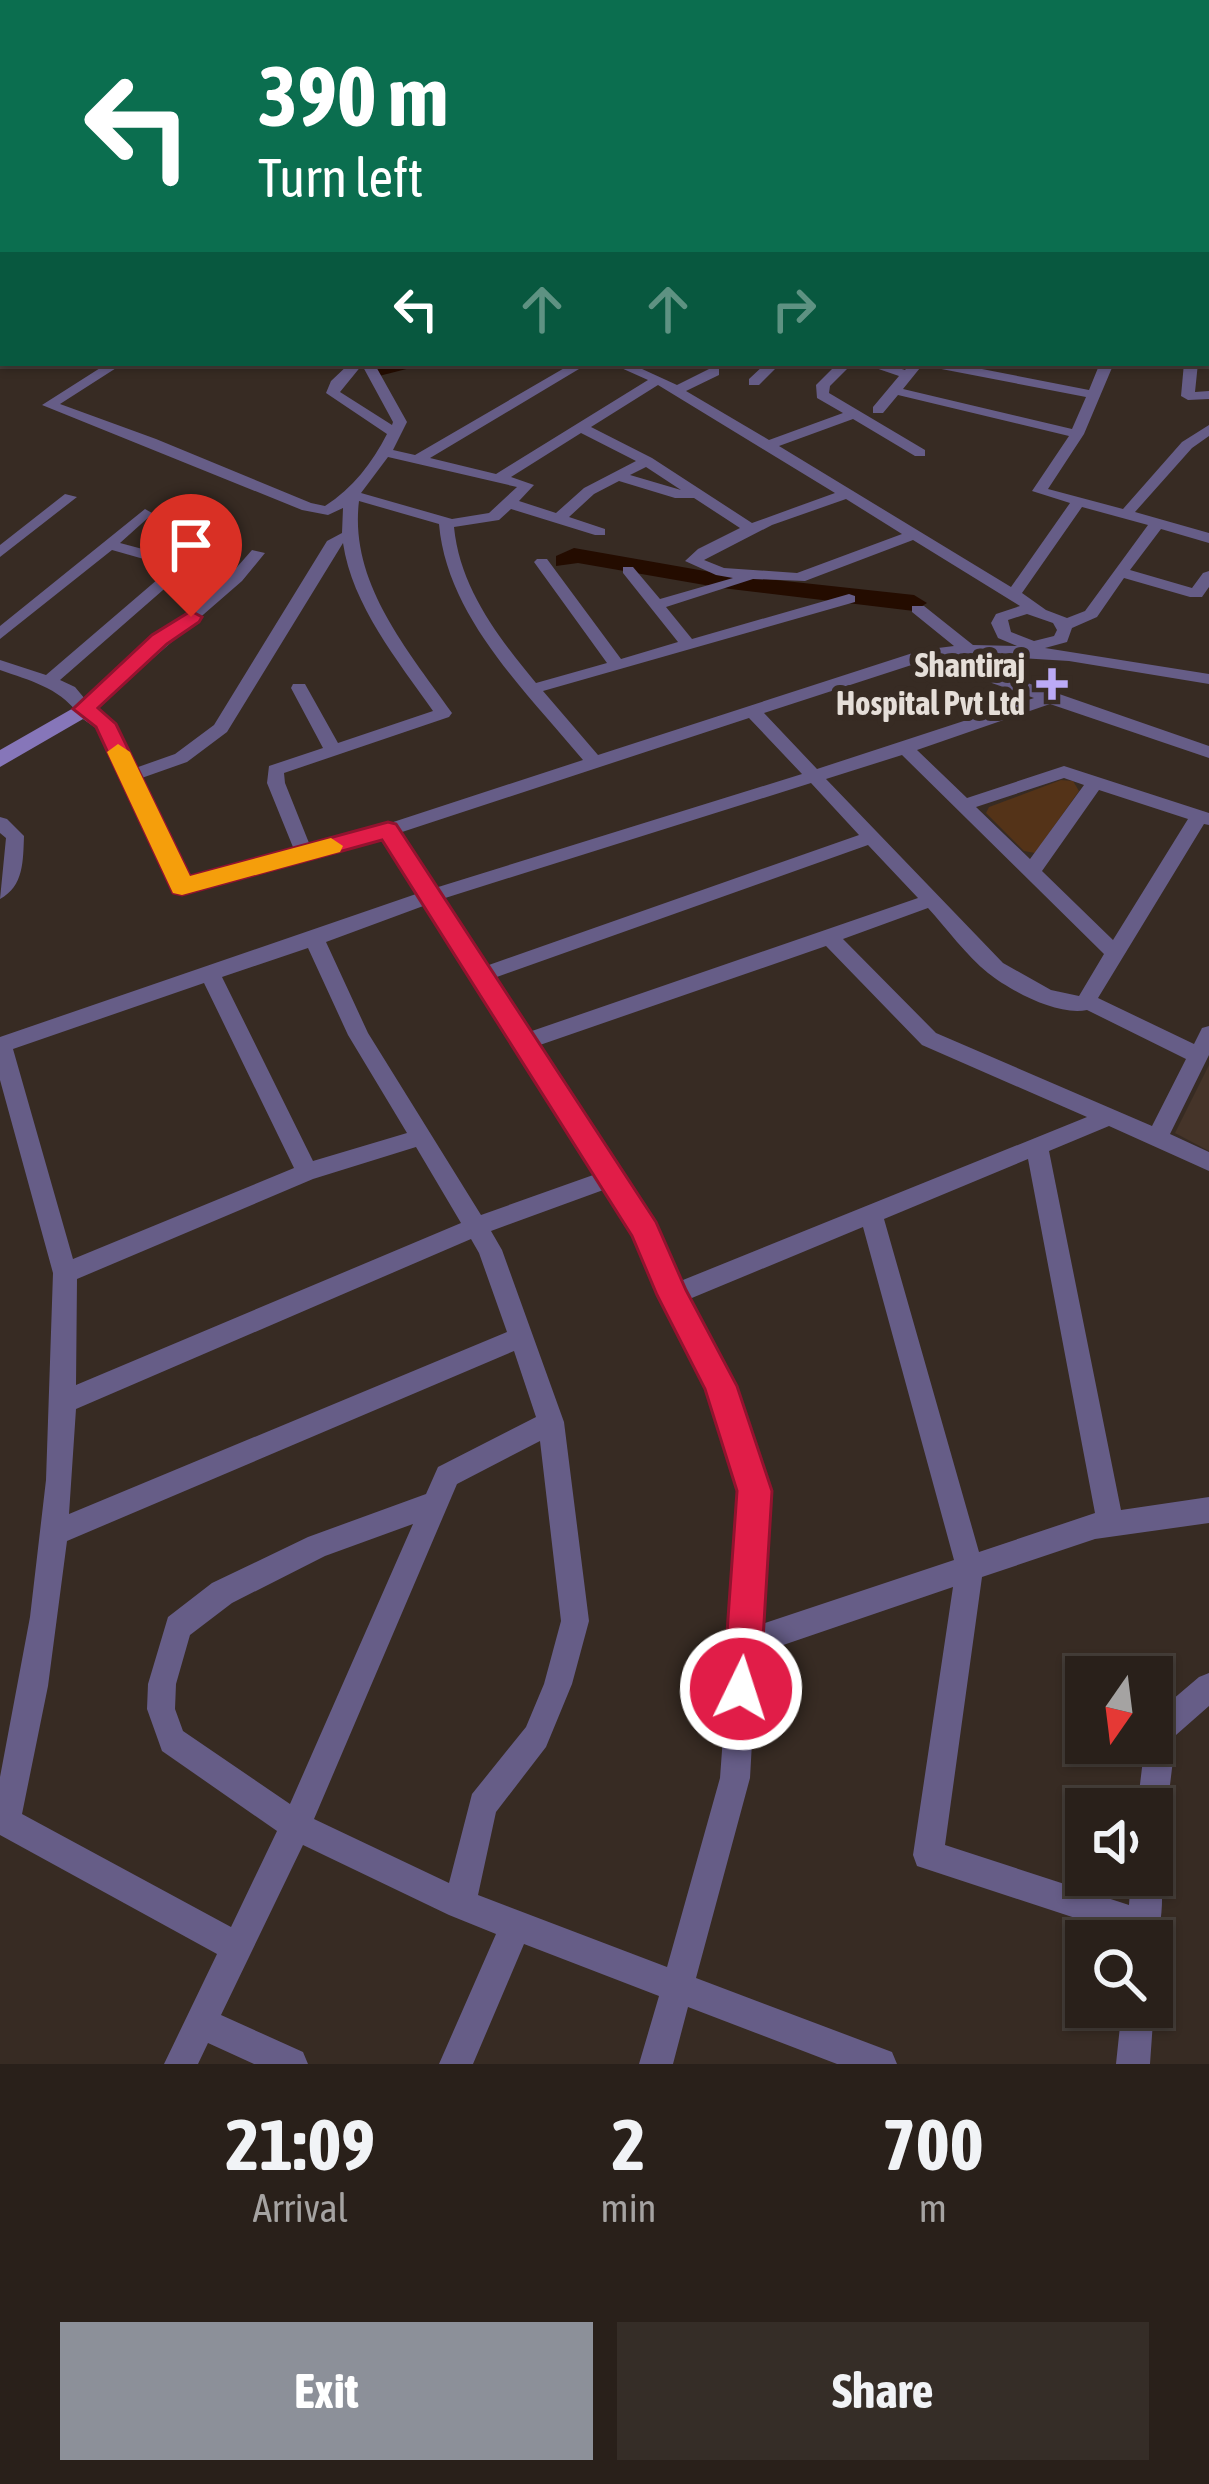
<!DOCTYPE html>
<html lang="en">
<head>
<meta charset="utf-8">
<style>
  body { margin:0; font-family:"Asap Condensed",sans-serif; background:#352d27; color:#f1f3f6; height:100vh; display:flex; flex-direction:column; font-size:45px; white-space:nowrap }
  * { box-sizing:border-box; margin:0 }
  p { font-size:39px; color:#a5a3a2 }
  .icon { flex:none; width:66px; height:66px; fill:none; stroke:currentColor; stroke-width:2; stroke-linecap:round; stroke-linejoin:round }
  .map { position:relative; height:2064px; overflow:hidden }
  .sheet { display:flex; flex-direction:column; background:#29201a; flex:1 }
  .sheet>* { flex:none }
  .banner { position:absolute; left:0px; top:0px; width:1209px; height:366px; box-shadow:0 3px 9px #0004,0 0 0 3px #453e39; background:#0b6e4f; color:#fff; overflow:hidden }
  .needle { width:78px; rotate:194deg }
  .controls { position:absolute; left:1065px; top:1656px; display:grid; gap:24px }
  .controls a { display:grid; place-items:center; width:108px; height:108px; border-radius:0px; background:#29201a; box-shadow:0 3px 9px #0004,0 0 0 3px #453e39; font-size:60px }
  .pin { position:absolute; display:grid; place-items:center; width:102px; height:102px; color:#fff; margin:-123px -51px; border-radius:50% 50% 50% 0; rotate:-45deg; box-shadow:0 0 12px #0007 }
  .pin .icon { rotate:45deg }
  .me { position:absolute; width:132px; margin:-66px; rotate:4deg; stroke-linejoin:round; filter:drop-shadow(0 0 9px #0008) }
  .turn { display:flex; align-items:center; gap:42px; height:252px; padding:0 60px; font-size:54px }
  .turn .icon { width:156px; height:156px; stroke-width:2.5 }
  .turn b { display:block; font-size:84px; line-height:102px }
  .lanes { display:flex; align-items:center; height:114px; padding:0 60px; background:#0003; justify-content:center; gap:60px; direction:ltr }
  .lanes .off { opacity:.35 }
  .eta { display:flex; justify-content:space-evenly; align-items:center; height:204px; text-align:center }
  .eta b { font-size:72px; font-weight:700; line-height:84px }
  .cta { display:flex; gap:24px; margin-top:auto; padding:24px 60px }
  .cta a { flex:1; height:138px; border-radius:0px; background:#8c9099; color:#fff; font-size:48px; font-weight:700; line-height:138px; text-align:center }
  .cta a+a { background:#352d27; color:#f1f3f6 }
  .map>svg:first-child { display:block }
  .built { fill:#453429 }
  .green { fill:#543318 }
  .lines { fill:none; stroke-linecap:round; stroke-linejoin:round }
  .river { fill:#240c00; fill-rule:evenodd }
  .street { fill:#665d87; fill-rule:evenodd }
  .secondary { fill:#8676b9; fill-rule:evenodd }
  .route { fill:#e11d48; stroke:#92132f; stroke-width:3 }
  .slow { fill:#f59e0b }
  .poi-dot { fill:#bbaaf6; stroke:#372b23; stroke-width:4.5 }
  .labels { text-anchor:middle; dominant-baseline:central; stroke-width:12; stroke-linejoin:round; paint-order:stroke }
  .poi-label { font-size:33px; font-weight:bold; fill:#e5ded8; stroke:#372b23; text-anchor:end }
</style>
</head>
<body>
<div class="map">
<svg width="1209" height="2064" viewBox="0 0 1209 2064">
  <rect width="100%" height="100%" fill="#372b23"/>
  <path class="built" d="M1209 1065V1151L1175 1133Z"/>
  <path class="green" d="M1061 780 1073 781 1079 791 1035 853 1024 851 986 813 989 807Z"/>
  <g class="lines">
    <path class="river" d="M1206 316 1209 317V329L1206 328Z
      M384 363H430L379 376 369 370Z
      M574 548 722 574 914 595 927 603 914 611 722 588 578 563 556 566V556Z"/>
    <path class="street" d="M463 0H471V1L460 3Z
      M727 0H735L736 3H728Z
      M879 0H969L878 3Z
      M980 0H988L990 3H982Z
      M1025 0H1033L1035 3H1027Z
      M1122 0H1130L1132 3H1124Z
      M1177 0H1209V5L1176 3Z
      M1206 14H1209V20H1206Z
      M3 25V32L0 33V26Z
      M1206 30 1209 31V40L1206 39Z
      M1206 64 1209 65V71L1206 70Z
      M3 72V79L0 80V73Z
      M1209 85V95L1206 96V86Z
      M1206 121H1209V127H1206Z
      M1206 139H1209V145H1206Z
      M3 160V167L0 168V161Z
      M1206 165H1209V171H1206Z
      M0 197H3V203H0Z
      M3 253V261L0 262V254Z
      M0 284 3 285V293L0 292Z
      M3 314V322L0 323V315Z
      M1206 338 1209 339V347L1206 346Z
      M108 363H124L60 404 156 439 311 503 325 506C353 488 372 463 387 434L326 393 331 381 350 363H374L407 422 393 450 415 455 573 363H589L430 458 496 474 648 380 610 363H629L677 385 709 369H719V375L686 391 769 440 843 413 817 398 816 385 838 363H853L830 386 829 393 925 450V456H915L853 419 779 446 1011 587 1070 503 1032 491 1069 436 898 395 883 413H873V407L899 376 861 363H882L905 370 911 363H951L1089 390 1100 363H1114L1084 434 1048 489 1123 509 1182 442 1209 425V436L1192 448 1135 512 1209 533V543L1161 529 1130 570 1192 588 1203 573 1209 571V587L1202 597H1190L1124 578 1097 617 1072 628 1067 642 1045 648 1209 674V684L1069 661 974 655 984 668 1209 746V758L1050 704 917 750 967 798 1064 766 1209 813V825L1204 824 1098 998 1194 1044 1202 1028 1209 1026V1055L1170 1134 1209 1152V1171L1109 1126 1049 1151 1121 1510 1209 1497V1523L1095 1539 982 1577 945 1845 1129 1905 1131 1875H1152V1862L1157 1864C1166 1886 1162 1930 1153 1952L1152 1941H1126L1127 1935 917 1866 913 1855 953 1587 757 1654 750 1778 696 1978 892 2052 897 2064H837L688 2007 673 2064H639L659 1996 524 1944 473 2064H439L496 1934 449 1915 303 1845 221 2015 303 2052 308 2064H254L208 2043 198 2064H164L217 1954 0 1835V1777L30 1617 46 1480 53 1273 0 1080V1037L419 893 379 830 381 826 583 760C526 691 447 617 439 524L359 501C349 583 408 650 452 713L449 717 284 773 285 783 313 853 311 857H297L267 783 269 766 323 748 291 688 293 684H305L338 743 433 711C398 661 352 605 343 543L227 732 187 762 136 780H124L121 776 124 772 175 754 214 725 327 541 342 533 343 508 328 515 302 510 42 405ZM924 363 931 367 1086 397 1072 429 903 389ZM362 365 393 422 392 425 340 392ZM658 385 835 493 752 523 652 458 591 427ZM581 433 636 461 584 488 556 513 519 501 534 485 511 477ZM388 457 517 487 489 513 452 519 361 493ZM646 467 681 490 630 475ZM619 481 675 498H694L740 528 698 549 685 561 716 575 733 578 660 599 633 567H623V573L678 642 621 659 547 559H537L534 562 607 663 536 683C498 637 460 588 454 527L499 520 511 509 595 535H605V529L569 517 594 494ZM846 499 902 534 797 573 724 568 704 560 772 525ZM1082 507 1148 525 1085 611 1067 618 1046 610 1022 593ZM913 540 1020 606 996 614 991 623 998 638 1017 646 973 645 924 606H912V612L954 646 922 650 598 755 543 691 855 602V596L849 594 692 639 666 607 753 579 805 581ZM1027 614 1053 623 1057 630 1054 636 1034 641 1011 632 1008 620ZM957 656 972 676 1034 698 817 769 764 713 930 659ZM749 718 802 774 435 888 399 833ZM902 755 1104 954 1079 996 1051 990 1003 963 826 779ZM1064 778 1084 785 1030 859 976 807ZM811 783 859 835 486 966 442 899ZM1099 790 1188 819 1113 940 1042 871ZM868 845 918 898 529 1032 494 978ZM426 905 596 1174 481 1215 368 1033 326 942ZM928 908C947 929 966 955 988 973 1011 991 1057 1016 1087 1010L1186 1059 1152 1126 936 1033 843 939ZM826 946 922 1045 1087 1117 678 1282 653 1224 537 1046ZM308 948 348 1035 407 1133 313 1161 222 977ZM204 983 294 1168 73 1259 13 1049ZM416 1147 461 1223 76 1385 77 1279 313 1179ZM1028 1159 1095 1513 979 1552 884 1219ZM606 1189 635 1235 660 1295 709 1388 741 1491 720 1778 667 1967 478 1895 496 1812 546 1747 572 1684 589 1621 564 1422 502 1250 491 1231ZM863 1227 954 1560 759 1625 767 1491 734 1386 687 1300ZM471 1239 479 1253 507 1332 69 1514 76 1409ZM514 1351 536 1417 438 1467 426 1494 308 1537 212 1583 168 1617 148 1684 147 1709 162 1751 277 1831 231 1927 22 1814 48 1686 67 1541ZM540 1441 561 1621 544 1684 526 1727 472 1794 449 1883 314 1819 457 1484ZM413 1524 290 1804 183 1731 175 1709 176 1684 190 1635 232 1603 325 1556Z
      M766 363H781L759 385H749V379Z
      M1184 363H1198L1195 392 1209 391V399L1188 400 1181 396Z
      M65 494 77 497 0 557V545Z
      M145 509 152 513 150 516 120 543 180 559 213 532 226 535 60 680 75 687 85 699 230 575 252 550 265 553 242 581 90 713H78C57 687 31 681 0 670V660L46 675 172 567 112 550 0 639V626Z
      M0 817 7 819 24 836C23 861 24 886 0 899L6 838 0 833Z
      M1209 1673V1706L1176 1735 1167 1810 1163 1821 1152 1825V1809H1137L1145 1743H1152V1717L1199 1677Z
      M1152 2002 1154 2007 1150 2064H1116L1122 2007H1152Z"/>
    <path class="secondary" d="M824 0H836L837 3H825Z
      M0 44H3V52H0Z
      M1206 216H1209V225H1206Z
      M84 702 116 724 189 877 388 822 400 830 396 836 182 895 173 893 96 728 83 719 0 767V750Z"/>
  </g>
  <path class="route" d="M191 611 202 617 199 622 167 644 98 708 116 724 190 876 388 822 396 824 656 1222 686 1290 737 1386 772 1491 760 1689 755 1702 741 1708 728 1702 723 1689 737 1491 705 1389 657 1295 632 1236 382 840 182 895 173 893 96 727 73 709 152 635Z"/>
  <path class="slow" d="M118 744 130 752 190 876 331 838 343 846 340 852 182 895 173 893 107 752Z"/>
  <path class="poi-dot" d="M1046 666h12v12h12v12h-12v12h-12v-12h-12v-12h12z"/>
  <g class="labels">
    <g class="poi-label">
      <text x="1025" y="665">Shantiraj<tspan x="1025" dy="38">Hospital Pvt Ltd</tspan></text>
    </g>
  </g>
</svg>
<div class="controls">
<a><svg class="needle" viewBox="-14 -14 28 28"><path d="M0-13l5 13h-10z" fill="#e53935"/><path d="M0 13l5-13h-10z" fill="#a5a3a2"/></svg></a>
<a><svg class="icon" aria-label="sound" viewBox="0 0 24 24"><path d="M4 9h4l5-4v14l-5-4H4zM17 9q2 3 0 6"/></svg></a>
<a><svg class="icon" aria-label="search" viewBox="0 0 24 24"><circle cx="10" cy="10" r="6"/><path d="M15 15l6 6"/></svg></a>
</div>
<div class="pin" style="left:191px;top:617px;background:#d93025"><svg class="icon" aria-label="arrive" viewBox="0 0 24 24"><path d="M6 21V4h12l-3 4 3 4H6"/></svg></div>
<svg class="me" style="left:741px;top:1689px" viewBox="-20 -20 40 40"><circle r="17" fill="#e11d48" stroke="#fff" stroke-width="3"/><path d="M0-11L8 9 0 5-8 9z" fill="#fff"/></svg>
<div class="banner">
<div class="turn"><svg class="icon" aria-label="left" viewBox="0 0 24 24"><path d="M17 20v-9H6M10 6l-5 5 5 5"/></svg><div><b>390 m</b>Turn left</div></div>
<div class="lanes"><svg class="icon" aria-label="left" viewBox="0 0 24 24"><path d="M17 20v-9H6M10 6l-5 5 5 5"/></svg><svg class="icon off" aria-label="ahead" viewBox="0 0 24 24"><path d="M12 20V5M6 11l6-6 6 6"/></svg><svg class="icon off" aria-label="ahead" viewBox="0 0 24 24"><path d="M12 20V5M6 11l6-6 6 6"/></svg><svg class="icon off" aria-label="right" viewBox="0 0 24 24"><path d="M7 20v-9h11M14 6l5 5-5 5"/></svg></div>
</div>
</div>
<section class="sheet">
<div class="eta">
<div><b>21:09</b><p>Arrival</p></div>
<div><b>2</b><p>min</p></div>
<div><b>700</b><p>m</p></div>
</div>
<div class="cta"><a>Exit</a><a>Share</a></div>
</section>
</body>
</html>
